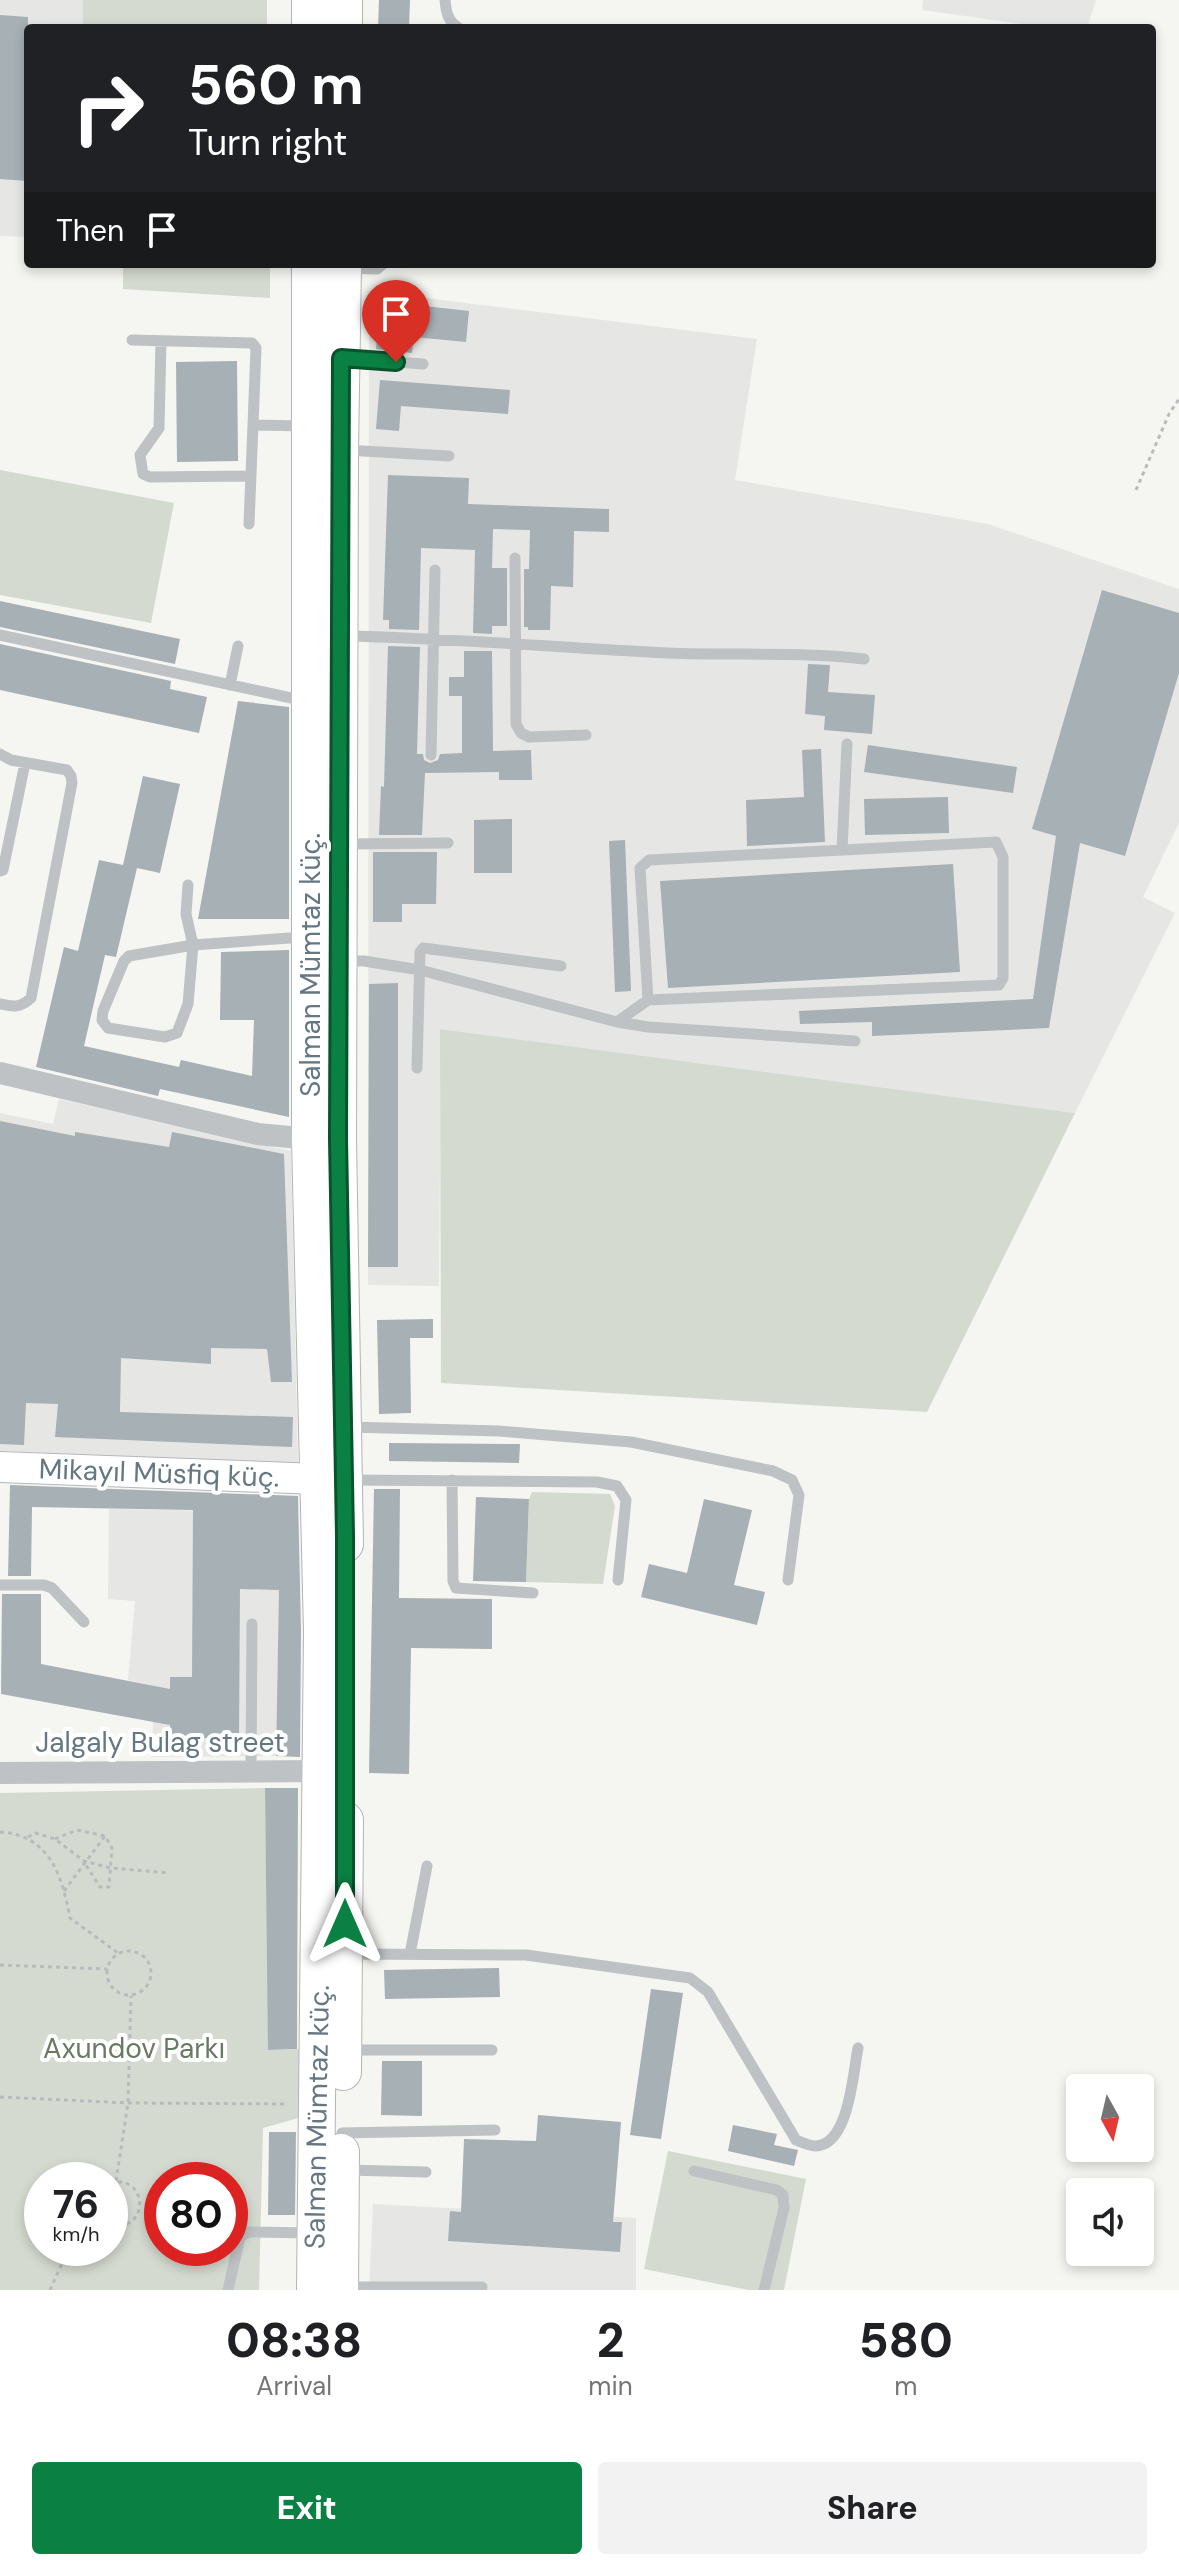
<!DOCTYPE html>
<html lang="en">
<head>
<meta charset="utf-8">
<style>
  body { margin:0; font-family:"DM Sans",sans-serif; background:#f2f2f2; color:#202124; height:100vh; display:flex; flex-direction:column; font-size:30px; white-space:nowrap }
  * { box-sizing:border-box; margin:0 }
  p { font-size:26px; color:#757577 }
  .icon { flex:none; width:44px; height:44px; fill:none; stroke:currentColor; stroke-width:2; stroke-linecap:round; stroke-linejoin:round }
  .map { position:relative; height:2290px; overflow:hidden }
  .details { display:flex; flex-direction:column; background:#fff; flex:1 }
  .details>* { flex:none }
  .top-card { position:absolute; left:24px; top:24px; width:1132px; height:244px; border-radius:8px; box-shadow:0 4px 12px #0003; background:#202124; color:#fff; overflow:hidden }
  .needle { width:52px; rotate:172deg }
  .fabs { position:absolute; left:1066px; top:2074px; display:grid; gap:16px }
  .fabs a { display:grid; place-items:center; width:88px; height:88px; border-radius:8px; background:#fff; box-shadow:0 4px 12px #0003; font-size:40px }
  .speed { position:absolute; left:24px; top:2162px; display:flex; gap:16px; font-size:40px; font-weight:700; text-align:center }
  .speed>* { display:grid; place-content:center; width:104px; height:104px; border-radius:50%; background:#fff; box-shadow:0 4px 12px #0003; line-height:1 }
  .speed small { font-size:20px; font-weight:400 }
  .speed .limit { border:12px solid #d22; background:#fff; color:#111 }
  .pin { position:absolute; display:grid; place-items:center; width:68px; height:68px; color:#fff; margin:-82px -34px; border-radius:50% 50% 50% 0; rotate:-45deg; box-shadow:0 0 8px #0007 }
  .pin .icon { rotate:45deg }
  .me { position:absolute; width:88px; margin:-44px; rotate:0deg; stroke-linejoin:round; filter:drop-shadow(0 0 6px #0008) }
  .turn { display:flex; align-items:center; gap:28px; height:168px; padding:0 32px; font-size:36px }
  .turn .icon { width:104px; height:104px; stroke-width:2.5 }
  .turn b { display:block; font-size:56px; line-height:68px }
  .then { display:flex; align-items:center; height:76px; padding:0 32px; background:#0003; gap:16px; font-size:30px }
  .eta { display:flex; justify-content:space-evenly; align-items:center; height:136px; text-align:center }
  .eta b { font-size:48px; font-weight:800; line-height:56px }
  .button { display:flex; gap:16px; margin-top:auto; padding:16px 32px }
  .button a { flex:1; height:92px; border-radius:8px; background:#0b8043; color:#fff; font-size:32px; font-weight:800; line-height:92px; text-align:center }
  .button a+a { background:#f2f2f2; color:#202124 }
  .map>svg:first-child { display:block }
  .built { fill:#e6e6e5 }
  .green { fill:#d5dad0; fill-rule:evenodd }
  .building { fill:#a7b0b4 }
  .lines { fill:none; stroke-linecap:round; stroke-linejoin:round }
  .secondary-casing { stroke:#b2b8bc; stroke-width:32 }
  .trunk-casing { stroke:#b1b5b8; stroke-width:38 }
  .path { stroke:#b8bbbd; stroke-width:3; stroke-dasharray:4 4; stroke-linecap:butt }
  .service { stroke:#bec2c5; stroke-width:11 }
  .minor { stroke:#bec2c5; stroke-width:22 }
  .secondary { stroke:#fff; stroke-width:30 }
  .trunk { stroke:#fff; stroke-width:36 }
  .route-casing { stroke:#07532c; stroke-width:20 }
  .route { stroke:#0b8043; stroke-width:14 }
  .labels { text-anchor:middle; dominant-baseline:central; stroke-width:8; stroke-linejoin:round; paint-order:stroke }
  .street-label { font-size:28px; fill:#647782; stroke:#fff }
  .park-label { font-size:28px; fill:#697a63; stroke:#fff }
</style>
</head>
<body>
<div class="map">
<svg width="1179" height="2290" viewBox="0 0 1179 2290">
  <rect width="100%" height="100%" fill="#f5f5f1"/>
  <path class="built" d="M0 0H83V28H28V237L0 236Z
    M923 0H1096L1087 28H1051L922 10Z
    M369 291 757 339 735 480 988 524 1179 589V823L1143 897 1175 913 1075 1113 441 1029 439 1286 368 1285Z
    M59 1099 291 1151 298 1464 0 1451V1113L53 1124Z
    M109 1509 281 1512 276 1756 152 1757 154 1686 128 1680 135 1601 108 1599Z
    M373 2204 636 2218V2290H369Z"/>
  <path class="green" d="M83 0H267V28H83Z
    M123 264H270V298L123 289Z
    M0 470 174 503 151 623 0 595Z
    M440 1029 1075 1113 927 1412 441 1383Z
    M532 1492 610 1494 615 1506 603 1584 526 1582 529 1499Z
    M265 1788 269 2050 301 2049 302 2117 263 2128 259 2290H0V1793ZM42 2180H110V2248H42ZM162 2180H230V2248H162Z
    M668 2151 806 2179 784 2290H748L644 2269Z"/>
  <path class="building" d="M379 0H410L409 28H378Z
    M0 15 28 17V181L0 179Z
    M381 301 469 311 466 342 414 337 412 353 376 349Z
    M237 361 238 461 177 462 176 362Z
    M380 380 510 390 508 414 401 406 399 431 376 429Z
    M388 475 469 478 468 504 609 509V532L574 531 573 587 551 586 550 630H528V627H524V569H529L530 530 493 529 492 568H507V626H492V634L473 633 475 550 421 548 419 630 389 629V620H383Z
    M1102 590 1179 613V673L1125 856 1080 843 1049 1028 872 1036V1022L800 1024 799 1011 1033 999 1056 836 1032 829Z
    M0 601 180 639 175 664 0 627Z
    M0 644 171 681 170 689 207 697 199 733 0 690Z
    M388 646 420 647 417 754H423L424 760 430 763 438 760 440 754 462 753V696H449V677H464V651H492L493 751 531 750 532 780H499V772L425 773 422 835H379L381 786 384 787Z
    M808 664 830 665 828 692 875 695 872 734 824 730 825 716 805 714Z
    M238 701 289 707V919H198Z
    M868 745 1017 767 1013 793 864 772Z
    M821 749 825 842 747 846 746 800 804 797 802 750Z
    M143 776 180 784 160 873 137 868 116 957 105 955 84 1046 179 1067 181 1060 252 1076 254 1020H220L221 952 289 950V1117L160 1089 158 1096 36 1067 64 947 78 951 99 860 123 865Z
    M948 797 949 833 865 835 864 799Z
    M512 819V873H474V820Z
    M625 840 631 991 615 992 609 841Z
    M373 852H437L436 904H402V922H373Z
    M953 864 960 972 668 988 660 881Z
    M398 983V1267H368L369 984Z
    M0 1121 75 1136V1132L169 1147 172 1132 284 1154 292 1382H271L267 1349 211 1348V1364L121 1358 120 1412 293 1417 292 1447 55 1437 58 1404 26 1403 24 1445 0 1444Z
    M433 1319V1338H410L411 1413 379 1414 377 1320Z
    M389 1443 520 1444 519 1463 389 1461Z
    M10 1485 298 1496 301 1632 300 1757 276 1756 279 1590 240 1589 239 1738H170V1725L1 1694 2 1594H41V1664L170 1689V1677H192L193 1510 32 1507 31 1576H8Z
    M374 1489H400L399 1598 492 1599V1649L411 1648 409 1774 369 1773Z
    M476 1497 529 1499 526 1582 473 1581Z
    M704 1499 752 1510 734 1585 765 1592 757 1625 641 1597 649 1564 687 1573Z
    M265 1788H298L297 2049 268 2050Z
    M499 1968 500 1997 385 1999 384 1970Z
    M651 1989 683 1993 661 2139 630 2135Z
    M382 2061H422V2116L381 2115Z
    M538 2115 621 2122 613 2222H622L620 2252 448 2241 450 2211 461 2212 464 2139 536 2141Z
    M733 2125 777 2134 774 2145 798 2150 794 2166 728 2151Z
    M269 2132H296L295 2215H268Z"/>
  <g class="lines">
    <g class="secondary-casing">
      <path id="secondary" d="M0 1467 319 1479"/>
    </g>
    <g class="trunk-casing">
      <path id="trunk" d="M310 0V28
        M344 28V0
        M310 264V1139L322 1632 315 2290
        M343 264 340 450 338 1139 345 1544
        M343 2072 345 1820
        M340 2290 341 2152"/>
    </g>
    <path class="path" d="M1136 490 1169 414 1179 399
      M0 1832C50 1835 62 1876 70 1918L118 1953
      M28 1837 35 1833 55 1839 84 1861 111 1868 169 1873
      M55 1839 77 1830 105 1836 112 1848 109 1887H100L84 1862
      M64 1891 105 1836
      M107 1973a22 22 0 1 1 44 0a22 22 0 1 1-44 0Z
      M0 1965 107 1969
      M0 2097 128 2103 288 2104
      M116 2181 128 2103 131 1996
      M110 2183C147 2173 152 2232 110 2225
      M50 2290 69 2248"/>
    <path class="service" d="M445 0C446 12 448 22 459 28
      M346 268 377 269 383 264
      M132 340 252 343 256 348 253 425 304 426
      M161 341 159 428 140 455 143 474 150 477 250 476
      M344 358 423 364
      M346 450 449 456
      M249 524 253 425
      M515 558 516 724 521 733 529 737 586 735
      M0 635 305 701
      M345 636C453 638 561 648 668 653 734 656 798 651 864 659
      M230 685 238 646
      M0 754 11 760 67 770 71 776 72 783 31 998C20 1008 14 1007 0 1004
      M431 755 435 570
      M344 844 448 843
      M842 850 847 744
      M0 871 3 870 25 763
      M188 885 186 914 193 945 304 937
      M193 945 188 1004 177 1033 165 1037 108 1028 102 1020 103 1011 124 961 129 956Z
      M344 961H364L420 970 617 1022 648 1027 855 1041
      M617 1022 648 1000 640 868 649 860 996 842 1003 857V978L999 985 648 1000
      M417 1068 420 952 423 948 561 966
      M349 1427 499 1431 631 1442 773 1471 792 1480 799 1495 788 1580
      M348 1480 597 1482 617 1486 626 1500 618 1580
      M452 1480 453 1581 456 1588 533 1593
      M0 1585H44L52 1588 84 1622
      M251 1771 252 1624
      M350 1954 526 1955 690 1978 708 1992 796 2140C801 2142 809 2146 815 2146 849 2146 853 2073 858 2048
      M410 1954 427 1866
      M347 2050H492
      M342 2133 495 2130
      M346 2170 426 2172
      M694 2171 777 2190 783 2195 784 2208 764 2290
      M343 2287H482
      M228 2290 240 2237 249 2232 311 2233"/>
    <path class="minor" d="M0 1073 258 1134 310 1139
      M0 1773 321 1771"/>
    <use href="#secondary" class="secondary"/>
    <use href="#trunk" class="trunk"/>
  </g>
  <g class="lines">
    <g class="route-casing">
      <path id="route" d="M345 1924V1536L338 1139 341 358 396 362"/>
    </g>
    <use href="#route" class="route"/>
  </g>
  <g class="labels">
    <g class="street-label">
      <text transform="translate(310 965) rotate(-90)">Salman Mümtaz küç.</text>
      <text transform="translate(159 1473) rotate(2)">Mikayıl Müsfiq küç.</text>
      <text x="160" y="1742">Jalgaly Bulag street</text>
      <text transform="translate(317 2117) rotate(-89)">Salman Mümtaz küç.</text>
    </g>
    <g class="park-label">
      <text x="134" y="2048">Axundov Parkı</text>
    </g>
  </g>
</svg>
<div class="fabs">
<a><svg class="needle" viewBox="-14 -14 28 28"><path d="M0-13l5 13h-10z" fill="#e53935"/><path d="M0 13l5-13h-10z" fill="#757577"/></svg></a>
<a><svg class="icon" aria-label="sound" viewBox="0 0 24 24"><path d="M4 9h4l5-4v14l-5-4H4zM17 9q2 3 0 6"/></svg></a>
</div>
<div class="speed"><div>76<small>km/h</small></div><div class="limit">80</div></div>
<div class="pin" style="left:396px;top:362px;background:#d93025"><svg class="icon" aria-label="arrive" viewBox="0 0 24 24"><path d="M6 21V4h12l-3 4 3 4H6"/></svg></div>
<svg class="me" style="left:345px;top:1924px" viewBox="-20 -20 40 40"><path d="M0-17L14 15 0 8-14 15z" fill="#0b8043" stroke="#fff" stroke-width="4"/></svg>
<div class="top-card">
<div class="turn"><svg class="icon" aria-label="right" viewBox="0 0 24 24"><path d="M7 20v-9h11M14 6l5 5-5 5"/></svg><div><b>560 m</b>Turn right</div></div>
<div class="then">Then<svg class="icon" aria-label="arrive" viewBox="0 0 24 24"><path d="M6 21V4h12l-3 4 3 4H6"/></svg></div>
</div>
</div>
<section class="details">
<div class="eta">
<div><b>08:38</b><p>Arrival</p></div>
<div><b>2</b><p>min</p></div>
<div><b>580</b><p>m</p></div>
</div>
<div class="button"><a>Exit</a><a>Share</a></div>
</section>
</body>
</html>
